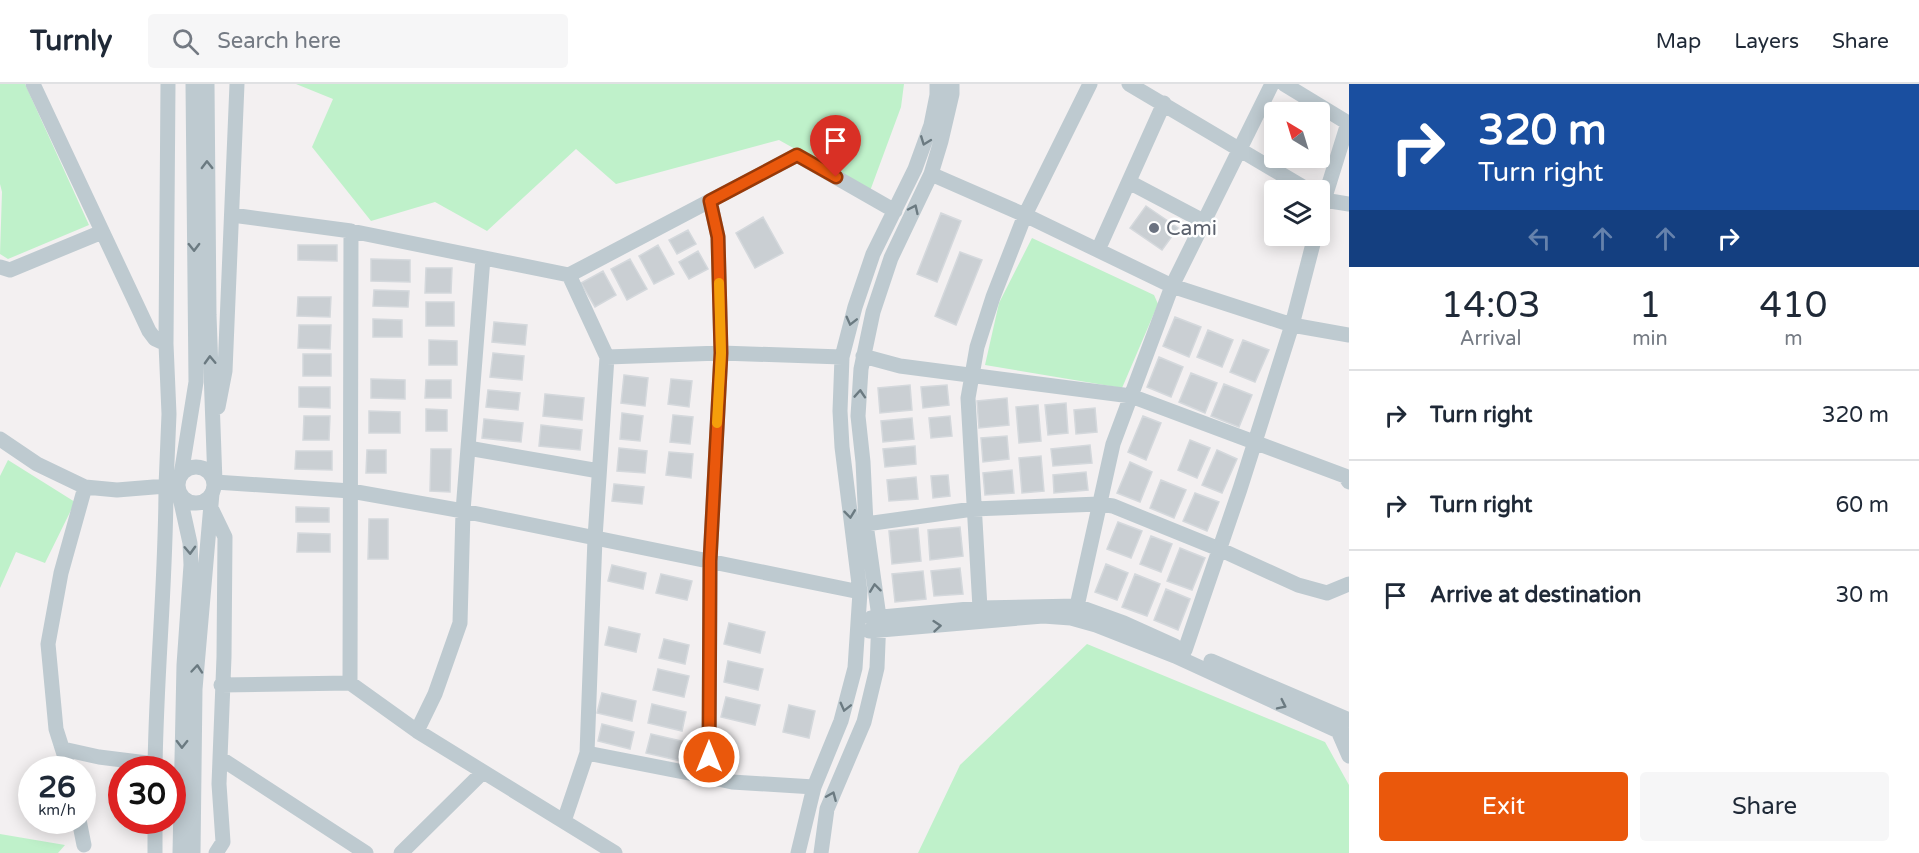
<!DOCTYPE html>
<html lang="en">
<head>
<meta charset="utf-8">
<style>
  body { margin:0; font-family:"Varela Round",sans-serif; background:#f6f6f7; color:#1f2937; height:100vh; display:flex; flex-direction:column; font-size:22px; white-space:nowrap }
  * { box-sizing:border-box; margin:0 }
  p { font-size:20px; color:#747a83 }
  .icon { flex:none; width:33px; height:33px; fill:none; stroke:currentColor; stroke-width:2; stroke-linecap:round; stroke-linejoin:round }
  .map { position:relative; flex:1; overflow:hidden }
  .details { display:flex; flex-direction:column; background:#fff; width:570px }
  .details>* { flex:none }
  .guide { background:#1a4fa0; color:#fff; overflow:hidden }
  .needle { width:39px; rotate:322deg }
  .tools { position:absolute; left:1264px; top:18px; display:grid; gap:12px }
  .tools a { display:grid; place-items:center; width:66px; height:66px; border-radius:6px; background:#fff; box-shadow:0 3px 15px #0003; font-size:30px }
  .speed { position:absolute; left:18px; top:672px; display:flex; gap:12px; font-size:30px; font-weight:700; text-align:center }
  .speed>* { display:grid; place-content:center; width:78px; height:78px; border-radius:50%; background:#fff; box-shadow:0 3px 15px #0003; line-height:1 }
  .speed small { font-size:15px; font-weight:400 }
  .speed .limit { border:9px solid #d22; background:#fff; color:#111 }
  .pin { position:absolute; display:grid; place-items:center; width:51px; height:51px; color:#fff; margin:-62px -26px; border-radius:50% 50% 50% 0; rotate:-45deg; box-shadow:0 0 6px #0007 }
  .pin .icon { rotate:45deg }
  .me { position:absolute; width:66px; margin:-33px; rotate:0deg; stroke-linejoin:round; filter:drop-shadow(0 0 4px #0008) }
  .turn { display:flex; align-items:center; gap:21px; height:126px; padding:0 30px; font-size:27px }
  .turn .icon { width:78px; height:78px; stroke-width:2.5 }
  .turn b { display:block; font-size:42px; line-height:51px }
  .lanes { display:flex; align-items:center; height:57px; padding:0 30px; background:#0003; justify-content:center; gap:30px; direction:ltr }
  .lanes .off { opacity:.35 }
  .eta { display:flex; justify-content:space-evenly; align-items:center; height:102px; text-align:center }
  .eta b { font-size:36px; font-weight:600; line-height:42px }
  .primary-button { display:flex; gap:12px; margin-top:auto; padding:12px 30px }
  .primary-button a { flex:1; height:69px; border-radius:6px; background:#ea580c; color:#fff; font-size:24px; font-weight:600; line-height:69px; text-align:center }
  .primary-button a+a { background:#f6f6f7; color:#1f2937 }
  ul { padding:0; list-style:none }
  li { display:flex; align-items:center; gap:18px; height:90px; padding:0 30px; border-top:2px solid #e0e1e3 }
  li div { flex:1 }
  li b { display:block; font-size:22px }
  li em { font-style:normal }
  header { display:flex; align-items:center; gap:36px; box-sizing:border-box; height:84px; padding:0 30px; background:#fff; border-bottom:2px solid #e0e1e3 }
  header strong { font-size:28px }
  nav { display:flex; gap:33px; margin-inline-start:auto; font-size:21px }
  .search { width:420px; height:54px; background:#f6f6f7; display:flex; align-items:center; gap:15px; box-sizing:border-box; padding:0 21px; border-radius:6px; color:#747a83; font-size:22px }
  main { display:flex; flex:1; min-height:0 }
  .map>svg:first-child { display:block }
  .green { fill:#bff1ca }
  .building { fill:#cacfd3; stroke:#d4d8dc; stroke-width:1.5 }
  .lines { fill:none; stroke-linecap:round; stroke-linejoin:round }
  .minor { stroke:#becad0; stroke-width:15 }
  .oneway { stroke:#6b7a81 }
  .route-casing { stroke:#983908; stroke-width:15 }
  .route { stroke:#ea580c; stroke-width:10 }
  .slow { stroke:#f59e0b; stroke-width:10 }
  .worship-dot { fill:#6b7280; stroke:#fff; stroke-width:2 }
  .labels { text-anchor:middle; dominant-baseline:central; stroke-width:5; stroke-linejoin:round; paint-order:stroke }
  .worship-label { font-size:21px; fill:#5b616d; stroke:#fff; text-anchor:start }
</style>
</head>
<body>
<header>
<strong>Turnly</strong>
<div class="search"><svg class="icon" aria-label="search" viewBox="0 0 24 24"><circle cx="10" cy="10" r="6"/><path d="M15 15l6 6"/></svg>Search here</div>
<nav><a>Map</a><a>Layers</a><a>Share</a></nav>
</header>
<main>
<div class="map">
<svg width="1349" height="769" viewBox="0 0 1349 769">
  <rect width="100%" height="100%" fill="#f3f0f1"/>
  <path class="green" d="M0 0H25L89 141 8 175 0 170 2 108 0 100Z
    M296 0H904L901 23 870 107 779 56 616 100 576 65 487 147 435 118 371 137 312 63 333 15Z
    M1032 154 1154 211 1158 220 1122 304 985 281 999 219Z
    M8 376 75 418 45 479 16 468 0 504V392Z
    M1087 560 1325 658 1349 701V769H918L960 681Z
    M0 750 65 761 58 769H0Z"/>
  <path class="building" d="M1146 122 1178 144 1162 166 1130 144Z
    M941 129 961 137 937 198 917 190Z
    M763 133 783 169 755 184 736 149Z
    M688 146 696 160 677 170 669 156Z
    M298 161H337V177L298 176Z
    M658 161 674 190 654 200 639 172Z
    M698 167 708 185 689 195 679 178Z
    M960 168 982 176 956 241 935 232Z
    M371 175 410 176V198L371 197Z
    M630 175 647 205 627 216 611 185Z
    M426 184H452L451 209H425Z
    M603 187 616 211 595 223 581 199Z
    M374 206 409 207 408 223 373 222Z
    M298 213H331L330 233 297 232Z
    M426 218H454V242H426Z
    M1175 233 1201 243 1189 273 1163 262Z
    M373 235 402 236V253H373Z
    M494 238 527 241 525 261 492 258Z
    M299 241H331L330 265 298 264Z
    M1208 246 1233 256 1222 283 1197 273Z
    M429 256 457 257V281H429Z
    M1243 256 1269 266 1255 298 1230 288Z
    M493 269 524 272 522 296 490 293Z
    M303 270H331V292H303Z
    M1159 273 1183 283 1171 313 1147 303Z
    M1191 289 1217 299 1205 329 1179 318Z
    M624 291 648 294 645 322 621 319Z
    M371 295 405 296V315L371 314Z
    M671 295 692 297 689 323 668 320Z
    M426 296H451V314H425Z
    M1224 300 1252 311 1239 343 1211 332Z
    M910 301 912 326 880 329 878 304Z
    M947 301 949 321 923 324 921 303Z
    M299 303H330V324L299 323Z
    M488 306 520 309 518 326 486 323Z
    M545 310 584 314 582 336 543 332Z
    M1007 314 1009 341 979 344 977 317Z
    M1066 319 1068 349 1048 351 1045 321Z
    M1038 321 1041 357 1019 359 1016 323Z
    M1095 324 1097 348 1076 350 1074 326Z
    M426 325 447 326V347H426Z
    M369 327 400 328V349H369Z
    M622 329 643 332 640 357 620 355Z
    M673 331 693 333 690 360 670 358Z
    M304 332H330L329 356H303Z
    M950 332 952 352 931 354 929 334Z
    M1143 332 1161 339 1146 376 1128 368Z
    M912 334 914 355 883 358 881 337Z
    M484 335 523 339 521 358 482 354Z
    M541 341 582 346 580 366 539 362Z
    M1007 352 1009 375 983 378 981 354Z
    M1190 356 1210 364 1197 394 1178 386Z
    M1090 361 1092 379 1053 382 1051 365Z
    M915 362 916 380 885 383 883 365Z
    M619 364 647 367 645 389 617 387Z
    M431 365H451L450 408 430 407Z
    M367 366H386V389H366Z
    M1217 366 1237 375 1222 409 1202 401Z
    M296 367H332V386L295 385Z
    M669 368 693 370 691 394 666 391Z
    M1041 372 1044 407 1022 409 1019 374Z
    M1130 378 1152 388 1140 418 1117 409Z
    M1012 386 1014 409 985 411 983 389Z
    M1086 388 1088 406 1054 409 1053 391Z
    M948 391 950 412 933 414 931 392Z
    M916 393 918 415 889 417 887 396Z
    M1161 396 1186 406 1174 434 1150 424Z
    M614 400 644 403 642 420 612 417Z
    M1195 409 1219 418 1207 447 1183 437Z
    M296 423 329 424V438H296Z
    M369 435H388V475H368Z
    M1118 438 1142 447 1131 474 1107 465Z
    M960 443 963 472 930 476 928 446Z
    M918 444 921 477 892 480 889 447Z
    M298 449 330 450V468H297Z
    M1151 452 1172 460 1161 488 1140 480Z
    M1180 464 1205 474 1192 506 1167 497Z
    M1106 480 1128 489 1117 516 1095 508Z
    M612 481 646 489 643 505 608 497Z
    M960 484 963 510 934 512 931 487Z
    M923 487 926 515 895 518 892 490Z
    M661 490 692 497 687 516 656 509Z
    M1135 490 1160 500 1147 532 1122 523Z
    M1166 505 1190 515 1178 546 1154 536Z
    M729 539 765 548 760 569 724 560Z
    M609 543 640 550 636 568 605 561Z
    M664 555 689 561 685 580 659 574Z
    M728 577 763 585 758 606 724 598Z
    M658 585 689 592 684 613 653 606Z
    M602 609 636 617 632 637 597 629Z
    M726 613 760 621 755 641 721 633Z
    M652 620 686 628 682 647 648 639Z
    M789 621 815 627 809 654 783 648Z
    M602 640 634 648 630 665 598 657Z
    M651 650 686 658 681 677 646 669Z"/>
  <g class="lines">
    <path class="minor" d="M33 0 149 247 155 255 166 260
      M168 0 166 260 169 330 166 402 178 403
      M207 0 209 231 215 398 351 407 463 427 860 508
      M1129 0 1308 106
      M1284 0 1348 39 1324 116 1349 120
      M931 90 1025 131 1172 202 1292 241 1240 405 1185 566
      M1129 98 1203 137
      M1320 114 1324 116 1320 133
      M710 117 718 153 721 269 710 477 709 693 732 698 814 703
      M232 131 351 147 569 191 797 71 895 127
      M351 147 350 599 417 647 615 769
      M1315 152 1292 241 1349 251
      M1098 166 1164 19
      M0 183 10 186 102 148
      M863 272 900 282 1131 312 1345 392 1349 398
      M607 273 721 269 842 273
      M218 323 225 287 237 0
      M0 355 37 380 85 403 117 406 166 402C166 497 156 591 155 686
      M468 364 599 387
      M178 401a18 18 0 1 1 36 0a18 18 0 1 1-36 0Z
      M181 391 196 298 193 0
      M179 409 190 459 191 481 184 581 180 769
      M212 426 225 453 224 573 219 700 223 758 216 769
      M866 440 973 425 1099 420 1113 422 1219 465 1298 501 1327 509 1349 500
      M1077 522 1113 360 1172 202 1272 0
      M980 524 968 314 977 263 993 213 1025 131 1090 0
      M871 534 980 524 1077 522 1124 539 1175 562
      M869 547 1043 532 1071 534 1096 541 1175 572 1349 652
      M1211 577 1349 636
      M221 601 350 599
      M1340 643 1339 649 1349 672
      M417 647 435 610 460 539 463 427 483 174
      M63 665 99 673 155 680
      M587 669 709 693
      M220 674 366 769
      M69 686 56 645 48 560 61 489 85 403
      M79 736 84 761
      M564 737 587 669 595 454 607 273 569 191
      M155 769V736
      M193 769 195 605 212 409
      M401 769 483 688
      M798 769 814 703 841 637 855 584 860 508 842 363 840 327 842 273 855 223 873 170 915 85 931 41 937 11V0
      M821 769 827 725 864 638 877 584 879 533 866 440 863 378 858 332 861 285 873 228 891 174 931 90 941 57 952 10V0"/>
  </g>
  <defs><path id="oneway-chevron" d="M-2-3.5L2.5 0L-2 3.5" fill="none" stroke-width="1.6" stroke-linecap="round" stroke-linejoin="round" transform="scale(1.5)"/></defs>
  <g class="oneway">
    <use href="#oneway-chevron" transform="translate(925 57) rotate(111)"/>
    <use href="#oneway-chevron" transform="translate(207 81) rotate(-91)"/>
    <use href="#oneway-chevron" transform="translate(914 125) rotate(-65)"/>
    <use href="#oneway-chevron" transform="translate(194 163) rotate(89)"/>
    <use href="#oneway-chevron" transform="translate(851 237) rotate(104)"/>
    <use href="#oneway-chevron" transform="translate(210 276) rotate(-92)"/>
    <use href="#oneway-chevron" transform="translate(860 310) rotate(-86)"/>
    <use href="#oneway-chevron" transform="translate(850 430) rotate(83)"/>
    <use href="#oneway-chevron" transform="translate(190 466) rotate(88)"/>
    <use href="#oneway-chevron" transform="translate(875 504) rotate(-97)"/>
    <use href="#oneway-chevron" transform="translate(937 542) rotate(-5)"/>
    <use href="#oneway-chevron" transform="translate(197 585) rotate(-85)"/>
    <use href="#oneway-chevron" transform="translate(1282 621) rotate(26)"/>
    <use href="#oneway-chevron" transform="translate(845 623) rotate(104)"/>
    <use href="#oneway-chevron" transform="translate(182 660) rotate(91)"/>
    <use href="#oneway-chevron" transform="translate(832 712) rotate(-67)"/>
  </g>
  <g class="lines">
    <g class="route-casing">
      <path id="route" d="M709 673 710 477 721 269 718 153 710 117 797 71 836 93"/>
    </g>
    <use href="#route" class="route"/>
    <path class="slow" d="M717 339 721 269 719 199"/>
  </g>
  <circle class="worship-dot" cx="1154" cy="144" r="6"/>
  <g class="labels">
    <g class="worship-label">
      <text x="1166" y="144">Cami</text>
    </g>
  </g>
</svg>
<div class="tools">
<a><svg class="needle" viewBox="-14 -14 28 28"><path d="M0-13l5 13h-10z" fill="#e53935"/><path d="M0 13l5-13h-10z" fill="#747a83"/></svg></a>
<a><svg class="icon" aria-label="layers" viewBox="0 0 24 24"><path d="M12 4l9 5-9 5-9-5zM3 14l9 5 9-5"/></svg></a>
</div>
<div class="speed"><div>26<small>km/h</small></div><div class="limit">30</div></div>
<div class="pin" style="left:836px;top:93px;background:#d93025"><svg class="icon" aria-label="arrive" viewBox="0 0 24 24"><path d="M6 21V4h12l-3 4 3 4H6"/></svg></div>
<svg class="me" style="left:709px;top:673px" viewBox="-20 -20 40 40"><circle r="17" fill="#ea580c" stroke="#fff" stroke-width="3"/><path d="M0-11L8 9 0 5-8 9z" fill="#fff"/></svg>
</div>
<section class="details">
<div class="guide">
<div class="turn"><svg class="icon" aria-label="right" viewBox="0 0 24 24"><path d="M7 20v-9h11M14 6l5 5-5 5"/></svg><div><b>320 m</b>Turn right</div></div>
<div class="lanes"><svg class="icon off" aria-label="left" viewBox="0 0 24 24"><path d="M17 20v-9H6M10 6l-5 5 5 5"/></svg><svg class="icon off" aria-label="ahead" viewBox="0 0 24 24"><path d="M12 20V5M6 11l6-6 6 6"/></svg><svg class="icon off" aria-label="ahead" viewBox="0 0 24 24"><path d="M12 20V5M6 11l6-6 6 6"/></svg><svg class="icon" aria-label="right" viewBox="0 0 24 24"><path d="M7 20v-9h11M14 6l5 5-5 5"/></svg></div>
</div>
<div class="eta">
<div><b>14:03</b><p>Arrival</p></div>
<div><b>1</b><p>min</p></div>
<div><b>410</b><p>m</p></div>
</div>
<ul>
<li><svg class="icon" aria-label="right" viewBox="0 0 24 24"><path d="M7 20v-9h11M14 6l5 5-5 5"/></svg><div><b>Turn right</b></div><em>320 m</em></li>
<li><svg class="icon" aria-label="right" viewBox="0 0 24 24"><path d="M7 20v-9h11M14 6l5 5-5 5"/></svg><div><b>Turn right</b></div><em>60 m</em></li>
<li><svg class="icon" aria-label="arrive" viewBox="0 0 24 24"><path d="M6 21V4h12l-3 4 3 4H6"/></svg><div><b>Arrive at destination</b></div><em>30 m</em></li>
</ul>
<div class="primary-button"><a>Exit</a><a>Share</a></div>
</section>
</main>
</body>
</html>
